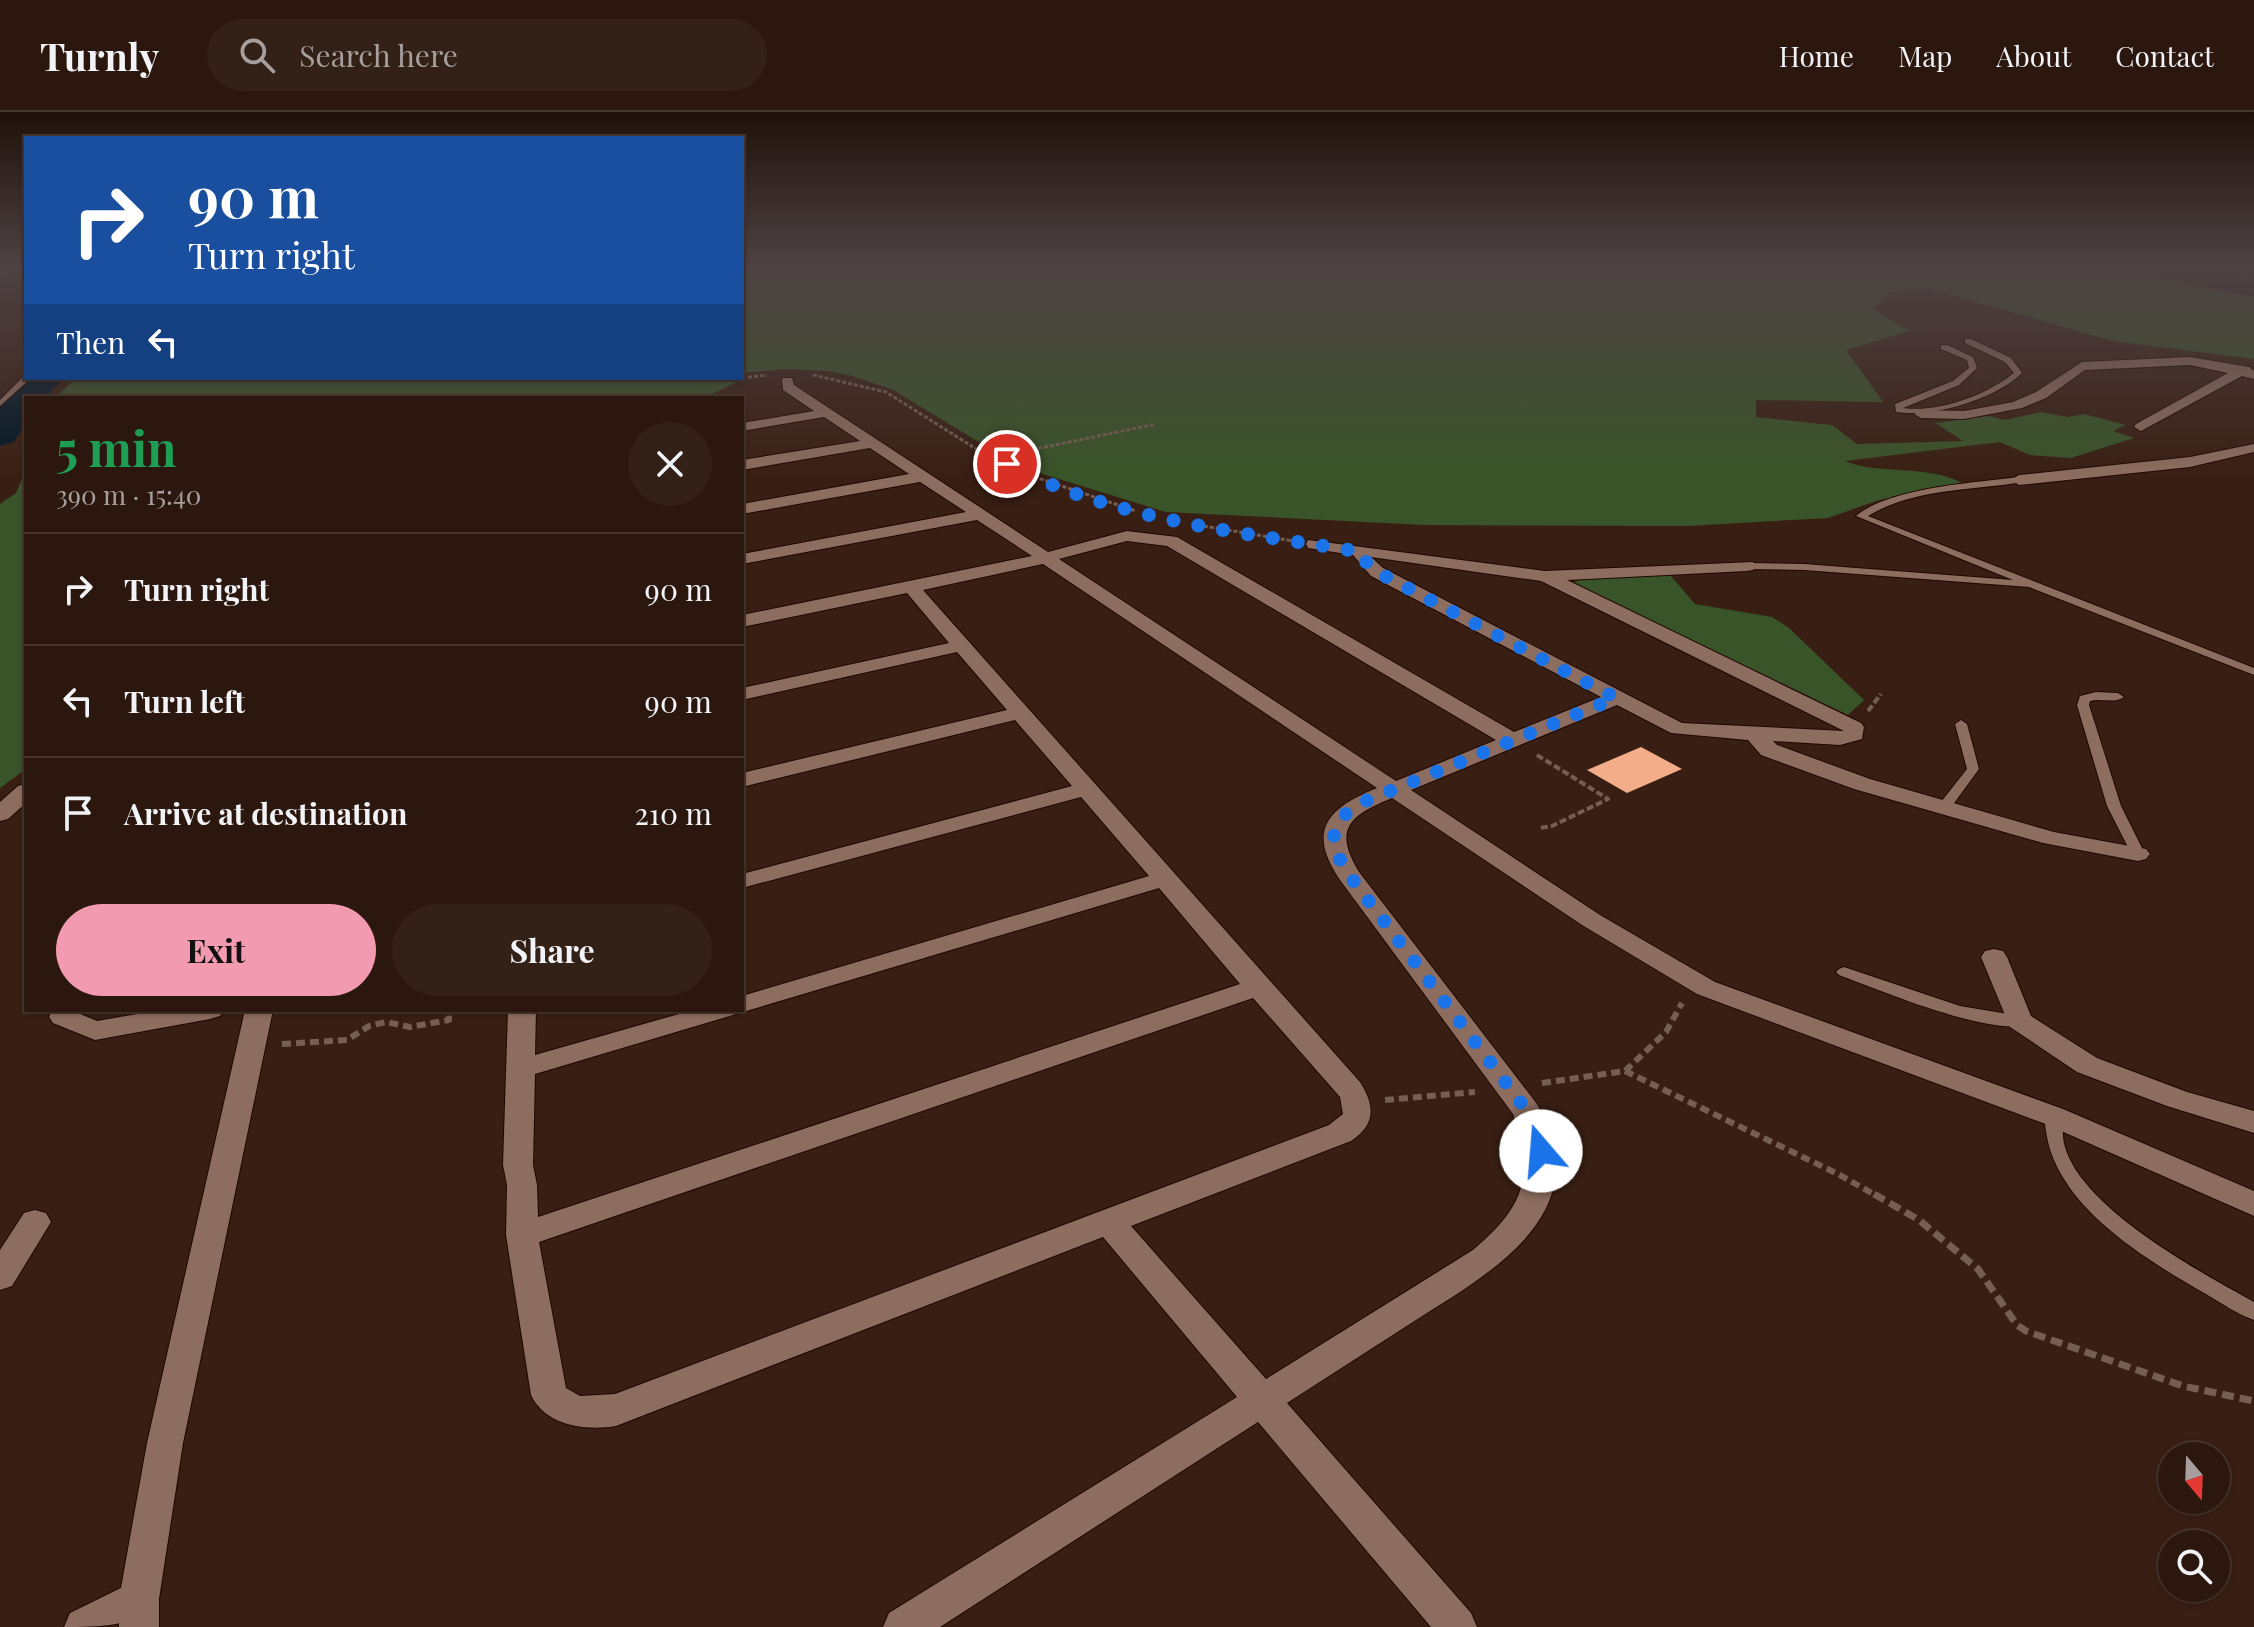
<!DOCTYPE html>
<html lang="en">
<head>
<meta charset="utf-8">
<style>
  body { margin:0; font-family:"Playfair Display",serif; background:#332017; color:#f1f3f6; height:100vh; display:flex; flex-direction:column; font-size:30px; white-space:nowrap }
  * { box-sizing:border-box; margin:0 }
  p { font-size:26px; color:#a69f9e }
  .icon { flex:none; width:44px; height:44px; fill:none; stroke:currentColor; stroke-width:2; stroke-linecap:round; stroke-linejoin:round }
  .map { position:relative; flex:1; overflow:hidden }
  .drawer { position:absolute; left:24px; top:284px; width:720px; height:616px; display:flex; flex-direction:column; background:#2b170e; border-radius:0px; box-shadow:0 2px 6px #0004,0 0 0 2px #47362e }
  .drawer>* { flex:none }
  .guide { position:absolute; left:24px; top:24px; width:720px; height:244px; border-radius:0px; box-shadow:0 2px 6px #0004,0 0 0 2px #47362e; background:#1a4fa0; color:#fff; overflow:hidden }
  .needle { width:52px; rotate:161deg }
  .fabs { position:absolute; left:2158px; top:1330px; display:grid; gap:16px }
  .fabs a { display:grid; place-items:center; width:72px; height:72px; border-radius:50%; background:#2b170e; box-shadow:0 2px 6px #0004,0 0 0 2px #47362e; font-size:40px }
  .pin { position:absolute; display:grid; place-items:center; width:68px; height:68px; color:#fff; margin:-34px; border:4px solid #fff; border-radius:50%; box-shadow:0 2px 8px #0007 }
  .me { position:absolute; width:88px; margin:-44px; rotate:342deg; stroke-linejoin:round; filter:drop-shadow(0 0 6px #0008) }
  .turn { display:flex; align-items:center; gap:28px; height:168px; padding:0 32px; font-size:36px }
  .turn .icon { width:104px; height:104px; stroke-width:2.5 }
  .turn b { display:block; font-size:56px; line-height:68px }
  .then { display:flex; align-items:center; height:76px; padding:0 32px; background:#0003; gap:16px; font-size:30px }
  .round { display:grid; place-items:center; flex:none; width:84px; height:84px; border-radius:42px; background:#332017 }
  .headline { display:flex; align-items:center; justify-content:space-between; height:136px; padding:0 32px }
  h1 { font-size:48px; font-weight:700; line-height:60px; color:#1e9e55 }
  .action { display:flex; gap:16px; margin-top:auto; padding:16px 32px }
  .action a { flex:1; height:92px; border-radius:48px; background:#f29ab0; color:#111; font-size:32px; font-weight:700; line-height:92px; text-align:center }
  .action a+a { background:#332017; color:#f1f3f6 }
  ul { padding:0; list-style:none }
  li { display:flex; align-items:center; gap:24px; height:112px; padding:0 32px; border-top:2px solid #47362e }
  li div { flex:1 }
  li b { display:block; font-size:30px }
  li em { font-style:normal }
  header { display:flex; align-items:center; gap:48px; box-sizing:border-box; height:112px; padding:0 40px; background:#2b170e; border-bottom:2px solid #47362e }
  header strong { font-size:38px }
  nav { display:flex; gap:44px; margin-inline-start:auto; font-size:28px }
  .search { width:560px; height:72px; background:#332017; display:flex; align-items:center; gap:20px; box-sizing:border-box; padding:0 28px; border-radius:44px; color:#a69f9e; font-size:30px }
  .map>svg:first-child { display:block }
  .green { fill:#395428 }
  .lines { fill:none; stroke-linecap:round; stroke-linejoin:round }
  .river { fill:#031725; fill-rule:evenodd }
  .building { fill:#f3ae89 }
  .lane-casing { stroke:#1f0801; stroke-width:2 }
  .street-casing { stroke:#1f0801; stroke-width:2 }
  .secondary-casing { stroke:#1f0801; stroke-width:2 }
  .path-far3 { stroke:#755e53; stroke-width:3; stroke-dasharray:4 2; stroke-linecap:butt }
  .path-far2 { stroke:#755e53; stroke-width:4; stroke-dasharray:7 3; stroke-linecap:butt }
  .path-far1 { stroke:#755e53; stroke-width:6; stroke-dasharray:9 5; stroke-linecap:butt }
  .path { stroke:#755e53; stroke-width:7; stroke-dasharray:12 6; stroke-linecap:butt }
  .lane { fill:#8d6d5f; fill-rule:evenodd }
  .street { fill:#8d6d5f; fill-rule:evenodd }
  .secondary { fill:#8d6d5f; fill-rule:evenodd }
  .route { stroke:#1a73e8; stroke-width:14; stroke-dasharray:0 25.2 }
</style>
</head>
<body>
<header>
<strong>Turnly</strong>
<div class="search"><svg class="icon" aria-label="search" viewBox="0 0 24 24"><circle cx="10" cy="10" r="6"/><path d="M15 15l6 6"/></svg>Search here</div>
<nav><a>Home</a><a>Map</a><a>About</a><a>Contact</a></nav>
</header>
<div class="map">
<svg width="2254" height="1515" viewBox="0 0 2254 1515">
  <rect width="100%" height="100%" fill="#391f13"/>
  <path class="green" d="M742 155H2109L2254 185V247L2113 229 1927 176 1889 181 1873 197 1910 219 1846 238 1883 290 1756 288V305L1832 313 1857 332 1963 329 1935 311 1989 304 2005 308 2041 300 2068 305 2084 302 2126 313 2113 319 2134 326 2071 346 2030 343 2000 330 1845 349C1882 364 1923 351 1965 372L1879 388 1828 406 1687 414 1424 413 1166 400 1020 355 893 278 853 264 828 259 785 257 742 261Z
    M76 266H731L739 269 704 286H55Z
    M26 357V657L0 676V392L16 381Z
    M1670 463 1695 492 1772 505 1789 516 1864 588 1848 603 1573 471 1581 467Z"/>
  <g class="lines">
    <path class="river" d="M26 265 64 266 45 286H26V311L14 330 0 334V294Z"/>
  </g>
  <path class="building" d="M1641 635 1682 657 1627 681 1587 658Z"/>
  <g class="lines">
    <g class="lane-casing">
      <path id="lane" d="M2220 155 2254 157V161L2223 157Z
        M1965 227H1971L2011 246 2022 261C1996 287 1932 306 1896 300L1895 292 1953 269 1969 256 1967 248 1941 237V233H1947L1973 245 1977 256 1959 273 1903 296C1938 301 1987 283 2014 261L2005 250 1965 231Z
        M24 264 31 266 0 294V288Z
        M2019 365 2022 366V370C1971 379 1914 376 1868 404L2254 556V563L2029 475 1804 458 1747 457 1742 454 1747 451 1804 452 2013 468 1856 404C1891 375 1974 371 2019 365Z
        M2096 580 2118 581 2124 585C2115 592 2101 586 2090 589L2089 593 2121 694 2145 742 2143 745H2133L2107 694 2077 593 2080 584Z
        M1961 608 1967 612 1979 657 1949 698 1944 699 1937 695 1967 657 1955 612Z
        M1844 855 1960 894 2026 905 2028 909 2026 913C1987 923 1879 878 1839 863L1836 860 1839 857Z
        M2053 998 2059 1000 2062 1004C2063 1014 2062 1026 2065 1035 2083 1097 2200 1160 2254 1190V1208C2237 1202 2221 1191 2206 1182 2157 1154 2094 1116 2064 1067 2050 1044 2047 1030 2044 1004L2047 1000Z"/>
    </g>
    <g class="street-casing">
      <path id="street" d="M2190 245 2249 255 2254 259V267L2242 264 2141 319 2134 315 2136 312 2228 261 2190 253 2085 258 2046 286 2022 296 1964 307 1921 306 1914 302 1921 298 1964 299 2013 290 2036 280 2082 250Z
        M782 266H792L794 273 1048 440 1127 419 1177 425 1514 620 1601 585 1371 464 1353 443 1308 436 1306 432 1308 428 1545 459 1753 450 1756 454 1753 458 1747 459 1567 468 1861 611 1864 615 1862 627 1840 633 1773 629 1777 633 1870 667 2054 720 2146 737 2150 742 2146 747 2138 749 2043 731 1854 677 1761 643 1748 628 1671 621 1617 593 1411 678 1600 803 1715 870 2063 997 2254 1079V1104L2043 1011 1697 882 1582 813 1392 686C1351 703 1332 716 1359 760L1537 992C1600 1100 1493 1159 1416 1208 1373 1236 1330 1263 1287 1291L1471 1501 1477 1515H1431L1258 1310 940 1515H883L889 1501 1237 1285 1103 1125 616 1314C585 1319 546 1314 531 1283L506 1123 507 1073 503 1053 508 898H536L535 943 693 898H742V884L1149 764 1081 685 742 776V762L1072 674 1015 608 742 675V661L1007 598 957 540 742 588V576L949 531 907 481 742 515V503L1032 444 977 408 742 452V442L966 400 920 370 742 402V392L909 362 870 336 742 358V348L860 329 824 305 742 319V311L814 299 783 278ZM1127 429 1167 434 1496 628 1396 669 1059 447ZM1371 445 1541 469 1844 619 1682 611 1383 456ZM1043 452 1377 676C1328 696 1306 718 1340 768L1513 1002C1535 1066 1524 1095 1473 1138L1266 1267 1131 1114 1351 1029C1376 1012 1375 994 1360 970L923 478ZM1159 776 1240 872 538 1105 537 1073 533 1053 535 962ZM1253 886 1340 985 1343 1002 1329 1013 615 1282 580 1284 566 1276 539 1130Z
        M2254 332V340L2190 355 2019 373 2011 368 2019 363 2190 345Z
        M26 672V691L8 707 0 709V690L18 674Z
        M1994 837 2003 839 2007 845 2031 904 2097 946 2187 980 2254 999V1021L2167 994 2077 960 2010 915 1981 845 1985 839Z
        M52 898H80L78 901 97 909 160 898H224L220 904 210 907 95 928 53 911 49 905Z
        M245 898H273L183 1331 159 1487V1515H119V1487L147 1331Z
        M35 1098 46 1101 51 1110 12 1174 0 1178V1138L24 1101Z"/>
    </g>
    <g class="secondary-casing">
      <path id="secondary" d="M6 155H19L0 164V157Z
        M139 1467 153 1473 159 1487C144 1515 97 1515 64 1515L70 1501Z"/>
    </g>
    <path class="path-far3" d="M813 263 886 280 992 347 1029 363 1136 399
      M742 266 767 263
      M1007 352 1014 344 1031 338 1156 312
      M1192 412 1293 429"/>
    <path class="path-far2" d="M1868 599 1881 582
      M1537 643 1608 687 1552 714 1539 716"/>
    <path class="path-far1" d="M282 932 347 928 369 914 386 910 410 915 449 908V900L457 898
      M1625 959 1838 1062 1877 1084
      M1542 971 1625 959 1666 920 1682 891
      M1385 988 1475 980"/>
    <path class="path" d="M1874 1082 1919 1108 1978 1157 2017 1213 2026 1219 2183 1274 2254 1289"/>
    <use href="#lane" class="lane"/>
    <use href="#street" class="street"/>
    <use href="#secondary" class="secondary"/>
  </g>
  <linearGradient id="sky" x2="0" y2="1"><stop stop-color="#1f110a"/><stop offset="0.42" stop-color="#4e4244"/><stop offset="1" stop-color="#4e4244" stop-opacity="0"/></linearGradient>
  <rect width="2254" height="367" fill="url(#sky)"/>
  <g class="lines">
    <path class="route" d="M1007 352C1115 409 1242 420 1361 440L1364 448 1377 460 1616 586 1361 691C1325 712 1329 732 1349 763L1527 999 1541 1039"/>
  </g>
</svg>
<div class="fabs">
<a><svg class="needle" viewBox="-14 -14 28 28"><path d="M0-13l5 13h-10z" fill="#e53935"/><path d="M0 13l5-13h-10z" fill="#a69f9e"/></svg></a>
<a><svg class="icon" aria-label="search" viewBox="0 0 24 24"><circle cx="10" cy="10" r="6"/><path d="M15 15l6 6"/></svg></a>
</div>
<div class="pin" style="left:1007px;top:352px;background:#d93025"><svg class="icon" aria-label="arrive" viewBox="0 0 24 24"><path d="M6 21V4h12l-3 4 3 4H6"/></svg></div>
<svg class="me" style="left:1541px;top:1039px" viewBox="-20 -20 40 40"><circle r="19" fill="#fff"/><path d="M0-13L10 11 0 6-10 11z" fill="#1a73e8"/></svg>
<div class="guide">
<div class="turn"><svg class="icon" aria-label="right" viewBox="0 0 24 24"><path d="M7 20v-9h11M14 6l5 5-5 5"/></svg><div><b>90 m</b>Turn right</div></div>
<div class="then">Then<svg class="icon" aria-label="left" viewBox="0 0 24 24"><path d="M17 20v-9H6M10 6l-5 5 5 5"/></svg></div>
</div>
<section class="drawer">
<div class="headline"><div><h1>5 min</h1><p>390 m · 15:40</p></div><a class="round"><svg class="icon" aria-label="close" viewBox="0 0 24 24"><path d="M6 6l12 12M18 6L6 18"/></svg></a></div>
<ul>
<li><svg class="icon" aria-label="right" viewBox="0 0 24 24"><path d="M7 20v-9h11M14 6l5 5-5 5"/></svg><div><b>Turn right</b></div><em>90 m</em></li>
<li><svg class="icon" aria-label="left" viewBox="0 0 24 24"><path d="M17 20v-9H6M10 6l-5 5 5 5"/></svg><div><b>Turn left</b></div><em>90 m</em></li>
<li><svg class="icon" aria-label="arrive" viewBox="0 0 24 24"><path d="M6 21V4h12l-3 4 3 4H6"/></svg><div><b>Arrive at destination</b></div><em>210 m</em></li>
</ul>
<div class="action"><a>Exit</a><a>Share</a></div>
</section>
</div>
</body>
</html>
